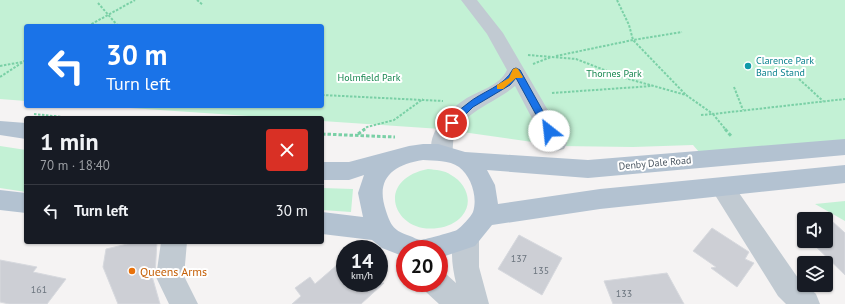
<!DOCTYPE html>
<html lang="en">
<head>
<meta charset="utf-8">
<style>
  body { margin:0; font-family:"PT Sans",sans-serif; background:#242831; color:#f1f3f6; height:100vh; display:flex; flex-direction:column; font-size:15px; white-space:nowrap }
  * { box-sizing:border-box; margin:0 }
  p { font-size:13px; color:#9ea1a6 }
  .icon { flex:none; width:22px; height:22px; fill:none; stroke:currentColor; stroke-width:2; stroke-linecap:round; stroke-linejoin:round }
  .map { position:relative; flex:1; overflow:hidden }
  .panel { position:absolute; left:24px; top:116px; width:300px; height:128px; display:flex; flex-direction:column; background:#171b24; border-radius:4px; box-shadow:0 1px 3px #0004 }
  .panel>* { flex:none }
  .top-card { position:absolute; left:24px; top:24px; width:300px; height:84px; border-radius:4px; box-shadow:0 1px 3px #0004; background:#1a73e8; color:#fff; overflow:hidden }
  .fabs { position:absolute; left:797px; top:212px; display:grid; gap:8px }
  .fabs a { display:grid; place-items:center; width:36px; height:36px; border-radius:4px; background:#171b24; box-shadow:0 1px 3px #0004; font-size:20px }
  .speed { position:absolute; left:336px; top:240px; display:flex; gap:8px; font-size:20px; font-weight:700; text-align:center }
  .speed>* { display:grid; place-content:center; width:52px; height:52px; border-radius:50%; background:#171b24; box-shadow:0 1px 3px #0004; line-height:1 }
  .speed small { font-size:10px; font-weight:400 }
  .speed .limit { border:6px solid #d22; background:#fff; color:#111 }
  .pin { position:absolute; display:grid; place-items:center; width:34px; height:34px; color:#fff; margin:-17px; border:2px solid #fff; border-radius:50%; box-shadow:0 1px 4px #0007 }
  .me { position:absolute; width:44px; margin:-22px; rotate:331deg; stroke-linejoin:round; filter:drop-shadow(0 0 3px #0008) }
  .turn { display:flex; align-items:center; gap:14px; height:84px; padding:0 16px; font-size:18px }
  .turn .icon { width:52px; height:52px; stroke-width:2.5 }
  .turn b { display:block; font-size:28px; line-height:34px }
  .round { display:grid; place-items:center; flex:none; width:42px; height:42px; border-radius:4px; background:#242831 }
  .headline { display:flex; align-items:center; justify-content:space-between; height:68px; padding:0 16px }
  h1 { font-size:24px; font-weight:700; line-height:30px }
  ul { padding:0; list-style:none }
  li { display:flex; align-items:center; gap:12px; height:52px; padding:0 16px; border-top:1px solid #363941 }
  li div { flex:1 }
  li b { display:block; font-size:15px }
  li em { font-style:normal }
  .map>svg:first-child { display:block }
  .green { fill:#c3f1d5 }
  .building { fill:#cdcfd5; stroke:#d7d9de }
  .lines { fill:none; stroke-linecap:round; stroke-linejoin:round }
  .path-far1 { stroke:#7ad0a6; stroke-width:2; stroke-dasharray:2.5 1.5; stroke-linecap:butt }
  .path { stroke:#7ad0a6; stroke-width:3; stroke-dasharray:3.5 2; stroke-linecap:butt }
  .minor { fill:#c1cad2; fill-rule:evenodd }
  .major { fill:#b3c2d1; fill-rule:evenodd }
  .route { fill:#1a73e8; stroke:#114b97 }
  .slow { fill:#f59e0b }
  .culture-dot { fill:#0f9aa8; stroke:#fff; stroke-width:1.5 }
  .food-dot { fill:#e8710a; stroke:#fff; stroke-width:1.5 }
  .labels { text-anchor:middle; dominant-baseline:central; stroke-width:4; stroke-linejoin:round; paint-order:stroke }
  .culture-label { font-size:10px; fill:#0d838f; stroke:#fff; text-anchor:start }
  .park-label { font-size:10px; fill:#17864f; stroke:#fff }
  .street-label { font-size:10px; fill:#4a5661; stroke:#fff }
  .near-number-label { font-size:10px; fill:#6b747e }
  .near-food-label { font-size:12px; fill:#c56008; stroke:#fff; text-anchor:start }
</style>
</head>
<body>
<div class="map">
<svg width="845" height="304" viewBox="0 0 845 304">
  <rect width="100%" height="100%" fill="#f5f3f3"/>
  <path class="green" d="M0 0H845V147L705 159 693 145 633 147 560 146 441 129 322 121V118H279L101 106H322V26H26V101L0 99Z
    M0 146 26 150V192L0 188Z
    M428 169C436 170 444 170 451 175 466 183 474 202 462 216 456 223 447 227 438 228 394 235 373 180 428 169Z
    M322 188 353 189 351 212 322 210Z
    M845 201V221L815 204Z"/>
  <path class="building" d="M832 221 845 233V275L810 241H826V223Z
    M712 228 749 252 745 259 754 263 737 287 711 268 716 267 693 251Z
    M519 235 562 258 542 295 498 269Z
    M136 242H157L155 275 152 276 160 304H118L103 267 106 249Z
    M345 258V283H384L361 304H292L301 296 295 288 310 277 315 284Z
    M0 260 37 267 33 272 66 279 47 304H9L0 302Z
    M667 273 684 304H613L604 281Z"/>
  <g class="lines">
    <path class="path-far1" d="M197 0 203 5
      M617 0 629 25 633 40 686 95
      M98 3 118 26
      M88 26 135 0
      M528 55 576 59 625 78 686 95 713 114 845 99
      M556 56 633 40 682 32
      M533 64 551 57
      M0 66 22 62
      M0 77 26 60
      M799 79 823 101
      M734 87 743 110
      M552 93 652 86
      M322 95 443 101
      M34 114 72 118
      M701 115 713 114 726 130
      M363 130 367 127 394 120 423 99"/>
    <path class="path" d="M725 129 732 137
      M322 134 395 137
      M358 134 365 129"/>
    <path class="minor" d="M461 0H477L503 33 567 143 564 149 556 151 548 149 515 86C496 102 470 109 456 131 451 140 455 149 450 158L442 160 434 158C429 148 431 139 436 129 443 117 453 107 464 100 477 91 500 86 507 70L487 34Z
      M722 178 730 180 798 278 816 294 820 304H786L778 296 710 187 714 180Z
      M466 227 475 230 479 238V267L489 304H439L426 292 422 283H439V271L446 274 456 283C452 266 449 246 457 230Z
      M161 242H187L184 276 198 304H169L156 277Z"/>
    <path class="major" d="M0 121 26 123V139L0 135Z
      M845 139V155L588 178 487 170 495 185 498 204 600 189 845 165V183L600 209 492 225 475 246 439 258V249H405V257L382 248 372 240 322 234V212L363 217 358 193 364 175 349 180H322V162H349L409 146 423 144H438L465 152 588 160ZM423 160C435 161 449 160 459 167 471 176 478 197 473 212 471 217 461 227 457 230 453 232 426 239 421 240 418 240 413 237 410 236 394 231 391 226 386 211 375 179 392 165 423 160Z
      M0 190 26 193V213L0 210Z"/>
  </g>
  <path class="route" d="M516 68 520 70 554 131 552 133H546L516 78 510 85 473 107 455 125H448L447 123 448 121C454 115 460 109 467 104 482 91 504 87 513 69Z"/>
  <path class="slow" d="M516 68 518 69 523 77 522 78H516L503 89H497V85L509 78 513 69Z"/>
  <circle class="culture-dot" cx="748" cy="66" r="4"/>
  <circle class="food-dot" cx="132" cy="271" r="4"/>
  <g class="labels">
    <g class="culture-label">
      <text x="756" y="60">Clarence Park<tspan x="756" dy="12">Band Stand</tspan></text>
    </g>
    <g class="park-label">
      <text x="614" y="73">Thornes Park</text>
      <text x="369" y="77">Holmfield Park</text>
    </g>
    <g class="street-label">
      <text transform="translate(655 163) rotate(-5)">Denby Dale Road</text>
    </g>
    <g class="near-number-label">
      <text x="519" y="258">137</text>
      <text x="541" y="270">135</text>
      <text x="39" y="289">161</text>
      <text x="624" y="293">133</text>
    </g>
    <g class="near-food-label">
      <text x="140" y="271">Queens Arms</text>
    </g>
  </g>
</svg>
<div class="fabs">
<a><svg class="icon" aria-label="sound" viewBox="0 0 24 24"><path d="M4 9h4l5-4v14l-5-4H4zM17 9q2 3 0 6"/></svg></a>
<a><svg class="icon" aria-label="layers" viewBox="0 0 24 24"><path d="M12 4l9 5-9 5-9-5zM3 14l9 5 9-5"/></svg></a>
</div>
<div class="speed"><div>14<small>km/h</small></div><div class="limit">20</div></div>
<div class="pin" style="left:452px;top:123px;background:#d93025"><svg class="icon" aria-label="arrive" viewBox="0 0 24 24"><path d="M6 21V4h12l-3 4 3 4H6"/></svg></div>
<svg class="me" style="left:549px;top:131px" viewBox="-20 -20 40 40"><circle r="19" fill="#fff"/><path d="M0-13L10 11 0 6-10 11z" fill="#1a73e8"/></svg>
<div class="top-card">
<div class="turn"><svg class="icon" aria-label="left" viewBox="0 0 24 24"><path d="M17 20v-9H6M10 6l-5 5 5 5"/></svg><div><b>30 m</b>Turn left</div></div>
</div>
<section class="panel">
<div class="headline"><div><h1>1 min</h1><p>70 m · 18:40</p></div><a class="round" style="background:#d93025;color:#fff"><svg class="icon" aria-label="close" viewBox="0 0 24 24"><path d="M6 6l12 12M18 6L6 18"/></svg></a></div>
<ul>
<li><svg class="icon" aria-label="left" viewBox="0 0 24 24"><path d="M17 20v-9H6M10 6l-5 5 5 5"/></svg><div><b>Turn left</b></div><em>30 m</em></li>
</ul>
</section>
</div>
</body>
</html>
